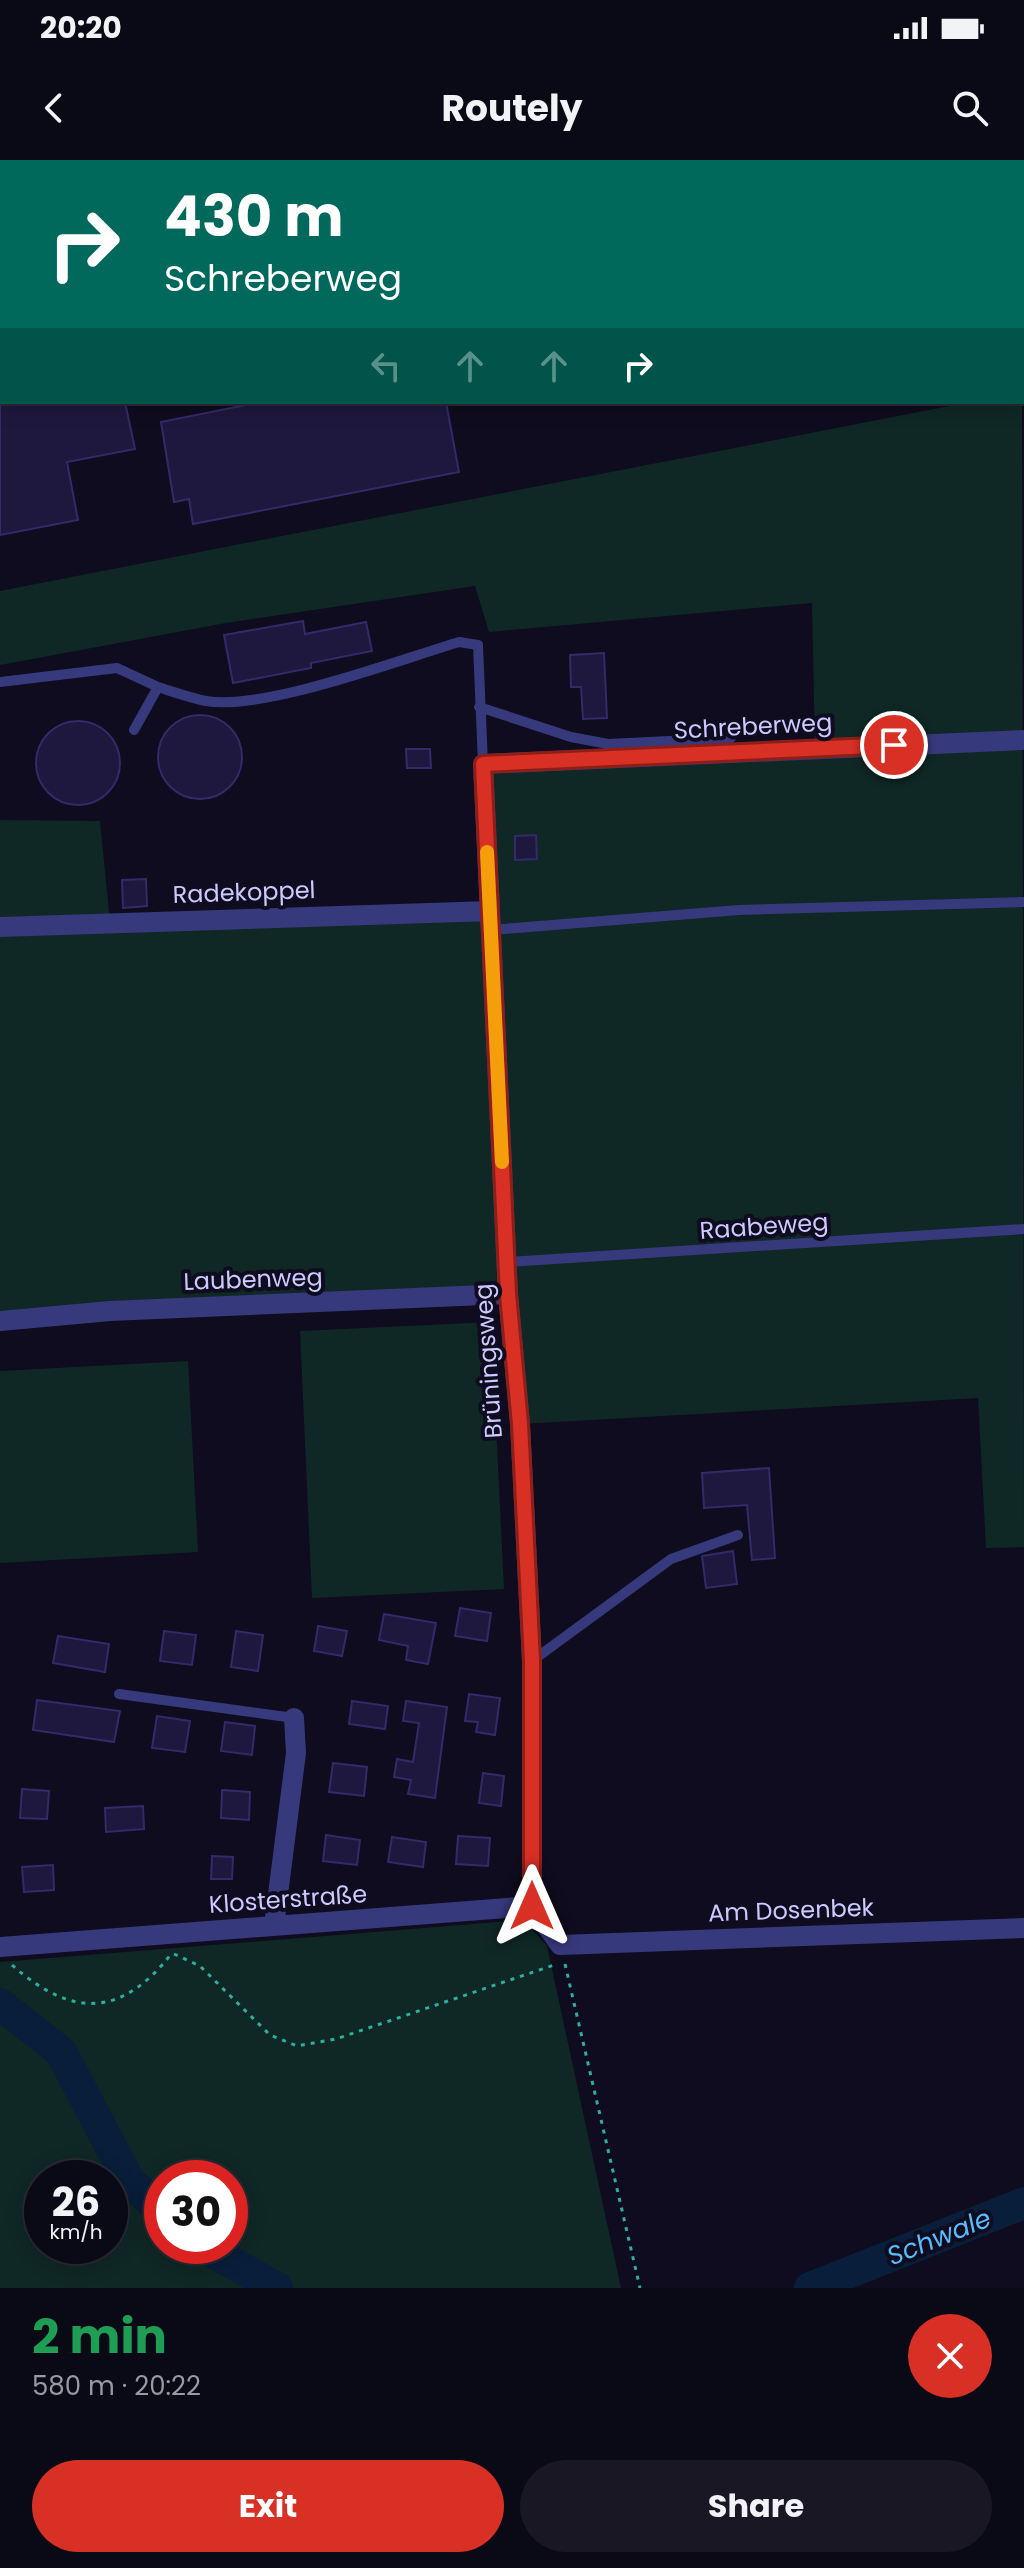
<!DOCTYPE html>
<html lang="en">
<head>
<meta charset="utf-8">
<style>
  body { margin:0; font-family:Poppins,sans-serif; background:#181723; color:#f1f3f6; height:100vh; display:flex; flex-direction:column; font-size:30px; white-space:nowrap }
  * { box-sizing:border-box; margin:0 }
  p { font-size:26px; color:#999aa1 }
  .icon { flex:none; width:44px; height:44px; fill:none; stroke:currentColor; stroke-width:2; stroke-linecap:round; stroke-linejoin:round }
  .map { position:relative; height:2128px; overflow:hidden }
  .drawer { display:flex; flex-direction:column; background:#0a0916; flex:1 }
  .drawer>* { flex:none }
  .hud { position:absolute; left:0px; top:0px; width:1024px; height:244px; box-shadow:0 4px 20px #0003,0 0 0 2px #2a2a35; background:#00695c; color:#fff; overflow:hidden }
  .speed { position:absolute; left:24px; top:2000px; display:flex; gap:16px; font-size:40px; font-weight:700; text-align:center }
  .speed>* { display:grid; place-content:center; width:104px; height:104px; border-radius:50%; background:#0a0916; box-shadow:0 4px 20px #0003,0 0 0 2px #2a2a35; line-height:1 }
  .speed small { font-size:20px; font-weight:400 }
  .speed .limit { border:12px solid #d22; background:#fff; color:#111 }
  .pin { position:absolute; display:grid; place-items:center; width:68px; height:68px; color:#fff; margin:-34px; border:4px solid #fff; border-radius:50%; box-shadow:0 2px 8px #0007 }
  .me { position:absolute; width:88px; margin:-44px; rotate:0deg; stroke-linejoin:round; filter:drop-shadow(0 0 6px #0008) }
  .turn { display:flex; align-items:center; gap:28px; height:168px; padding:0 32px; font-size:36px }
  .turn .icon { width:104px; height:104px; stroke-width:2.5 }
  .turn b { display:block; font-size:56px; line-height:68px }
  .lanes { display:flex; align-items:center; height:76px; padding:0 32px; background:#0003; justify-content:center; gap:40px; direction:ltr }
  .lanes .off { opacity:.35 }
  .round { display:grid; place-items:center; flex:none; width:84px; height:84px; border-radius:42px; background:#181723 }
  .head { display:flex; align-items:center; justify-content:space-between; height:136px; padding:0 32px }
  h1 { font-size:48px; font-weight:700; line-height:60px; color:#1e9e55 }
  .action { display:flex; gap:16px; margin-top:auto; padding:16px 32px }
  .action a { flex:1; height:92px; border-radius:48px; background:#d93025; color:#fff; font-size:32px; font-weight:700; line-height:92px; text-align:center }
  .action a+a { background:#181723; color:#f1f3f6 }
  .status { display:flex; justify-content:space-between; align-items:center; height:56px; padding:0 40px; background:#0a0916; direction:ltr }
  .status svg { height:22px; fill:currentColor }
  header { display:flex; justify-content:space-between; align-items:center; height:104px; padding:0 32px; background:#0a0916; font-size:36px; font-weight:700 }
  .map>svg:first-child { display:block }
  .green { fill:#0f2825; fill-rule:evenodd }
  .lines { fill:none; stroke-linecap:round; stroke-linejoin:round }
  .river { stroke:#091e3a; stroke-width:32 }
  .building { fill:#1e183e; stroke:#332a6a; stroke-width:2 }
  .path { stroke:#2eae9e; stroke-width:3; stroke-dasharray:4 6; stroke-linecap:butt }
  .lane { stroke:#37397d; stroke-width:10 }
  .street { stroke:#37397d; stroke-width:20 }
  .route-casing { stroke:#8d1f18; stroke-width:20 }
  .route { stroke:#d93025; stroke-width:14 }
  .slow { stroke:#f59e0b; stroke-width:14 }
  .labels { text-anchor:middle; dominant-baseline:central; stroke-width:8; stroke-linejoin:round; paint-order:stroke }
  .street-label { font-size:24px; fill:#ccc9ff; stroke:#0e0c1e }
  .water-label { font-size:26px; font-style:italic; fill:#58bbfe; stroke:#0e0c1e }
</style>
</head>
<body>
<div class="status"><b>20:20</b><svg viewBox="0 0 49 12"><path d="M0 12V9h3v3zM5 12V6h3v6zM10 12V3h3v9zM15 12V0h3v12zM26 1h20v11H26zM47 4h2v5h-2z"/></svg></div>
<header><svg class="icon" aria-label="back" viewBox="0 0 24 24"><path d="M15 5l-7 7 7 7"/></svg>Routely<svg class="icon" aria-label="search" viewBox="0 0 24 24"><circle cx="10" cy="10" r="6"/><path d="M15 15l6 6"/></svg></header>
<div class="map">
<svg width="1024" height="2128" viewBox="0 0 1024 2128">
  <rect width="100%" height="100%" fill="#0e0c1e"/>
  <path class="green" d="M1022 231 1024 1387 986 1388 978 1238 520 1264 508 1135 0 1161V660L100 661 110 762 490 751 483 604 815 589 812 443 489 472 475 426 226 463 0 505V431L970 242H1022Z
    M491 1162 504 1429 312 1438 300 1171Z
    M188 1201 198 1392 0 1403V1211Z
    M524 1760 547 1786 621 2128H0V1802ZM42 2018H110V2086H42ZM162 2018H230V2086H162Z"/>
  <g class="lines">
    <path class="river" d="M0 1844 61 1892 129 2021 162 2051
      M202 2086 277 2128
      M810 2128 1024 2043"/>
  </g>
  <path class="building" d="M0 242H125L135 289 67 302 78 360 0 375Z
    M261 242H446L459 312 193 364 189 339 174 342 161 262Z
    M303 461 305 474 366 462 372 491 311 503V508L233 523 224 475Z
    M604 493 607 558 583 559 581 527H571L570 495Z
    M158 597a42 42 0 1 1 84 0a42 42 0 1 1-84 0Z
    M36 603a42 42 0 1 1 84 0a42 42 0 1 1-84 0Z
    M406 589H430L431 608H407Z
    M536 675 537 699 515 700V676Z
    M146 719 147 746 123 748 122 720Z
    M769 1308 775 1398 752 1400 747 1345 704 1348 702 1313Z
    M733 1391 737 1424 706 1428 702 1396Z
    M460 1448 491 1453 487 1481 455 1476Z
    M384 1454 436 1463 428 1504 406 1500 408 1486 379 1480Z
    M318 1466 347 1471 342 1496 314 1491Z
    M164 1471 196 1475 192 1505 160 1501Z
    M236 1471 263 1475 258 1511 231 1507Z
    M58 1476 109 1484 105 1512 53 1503Z
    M469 1534 500 1538 495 1575 476 1572 478 1562 465 1561Z
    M37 1540 120 1551 114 1582 33 1570Z
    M352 1541 388 1546 385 1569 349 1564Z
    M406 1541 447 1547 435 1638 408 1634 411 1620 394 1617 397 1599 413 1602 419 1563 403 1561Z
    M157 1556 190 1561 185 1592 152 1588Z
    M225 1562 255 1566 252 1595 221 1591Z
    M333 1603 367 1607 364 1636 329 1632Z
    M483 1613 504 1616 501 1646 479 1643Z
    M22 1629 49 1631 47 1659 20 1658Z
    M222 1630 250 1632 249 1660 221 1658Z
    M143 1646 144 1669 106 1672 105 1648Z
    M326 1675 360 1680 357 1705 323 1701Z
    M458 1676 490 1678 488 1706 456 1704Z
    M392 1677 426 1682 423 1707 388 1702Z
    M212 1696 233 1697 232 1719H211Z
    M53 1705 54 1730 24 1732 22 1707Z"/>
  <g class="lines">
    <path class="path" d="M174 1794 200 1806 270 1875 297 1886 336 1879 557 1804
      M565 1804 640 2128
      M12 1805C73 1859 122 1857 172 1793"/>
    <path class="lane" d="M0 522 117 508 158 527
      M479 547 571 577 608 584 731 578
      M134 570 158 527C174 532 190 538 206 541 263 551 399 500 459 482L478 485 483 604
      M491 770 739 750 1024 742
      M507 1102 1024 1069
      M532 1501 671 1399 738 1375
      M119 1534 294 1558"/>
    <path class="street" d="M0 767 490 751
      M0 1161 110 1151 508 1134
      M532 1746V1501L520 1264 508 1134 483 604 1024 580
      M532 1746 560 1785 1024 1768
      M274 1766 296 1593 294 1558
      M0 1787 532 1746"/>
  </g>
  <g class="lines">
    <g class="route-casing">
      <path id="route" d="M532 1746V1501L520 1264 508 1134 483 604 894 585"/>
    </g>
    <use href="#route" class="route"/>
    <path class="slow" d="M487 692 502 1002"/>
  </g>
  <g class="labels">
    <g class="street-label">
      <text transform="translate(753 566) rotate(-3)">Schreberweg</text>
      <text transform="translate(244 732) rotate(-2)">Radekoppel</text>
      <text transform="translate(764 1066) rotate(-4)">Raabeweg</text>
      <text transform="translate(253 1119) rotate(-2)">Laubenweg</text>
      <text transform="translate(488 1201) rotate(-94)">Brüningsweg</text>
      <text transform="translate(288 1739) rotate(-4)">Klosterstraße</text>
      <text transform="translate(791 1750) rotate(-2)">Am Dosenbek</text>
    </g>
    <g class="water-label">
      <text transform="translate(939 2077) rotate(-22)">Schwale</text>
    </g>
  </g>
</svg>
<div class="speed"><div>26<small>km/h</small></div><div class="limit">30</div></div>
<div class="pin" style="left:894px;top:585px;background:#d93025"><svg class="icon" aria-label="arrive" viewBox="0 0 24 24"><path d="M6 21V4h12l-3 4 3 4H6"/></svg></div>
<svg class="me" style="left:532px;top:1746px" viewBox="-20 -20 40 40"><path d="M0-17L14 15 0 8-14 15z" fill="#d93025" stroke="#fff" stroke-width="4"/></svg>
<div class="hud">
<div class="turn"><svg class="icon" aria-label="right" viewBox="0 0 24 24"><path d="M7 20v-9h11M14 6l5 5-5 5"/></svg><div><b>430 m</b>Schreberweg</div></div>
<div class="lanes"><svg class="icon off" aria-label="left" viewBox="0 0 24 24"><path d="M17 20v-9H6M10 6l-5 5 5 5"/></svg><svg class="icon off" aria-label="ahead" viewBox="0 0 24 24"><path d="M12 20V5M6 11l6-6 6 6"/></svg><svg class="icon off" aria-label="ahead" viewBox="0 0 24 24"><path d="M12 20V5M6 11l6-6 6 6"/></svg><svg class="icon" aria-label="right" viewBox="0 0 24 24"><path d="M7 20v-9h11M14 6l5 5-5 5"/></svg></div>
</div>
</div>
<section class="drawer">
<div class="head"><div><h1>2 min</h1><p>580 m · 20:22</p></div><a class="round" style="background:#d93025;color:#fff"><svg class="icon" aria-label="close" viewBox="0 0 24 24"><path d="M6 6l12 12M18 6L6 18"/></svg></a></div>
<div class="action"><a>Exit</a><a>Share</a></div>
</section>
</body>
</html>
